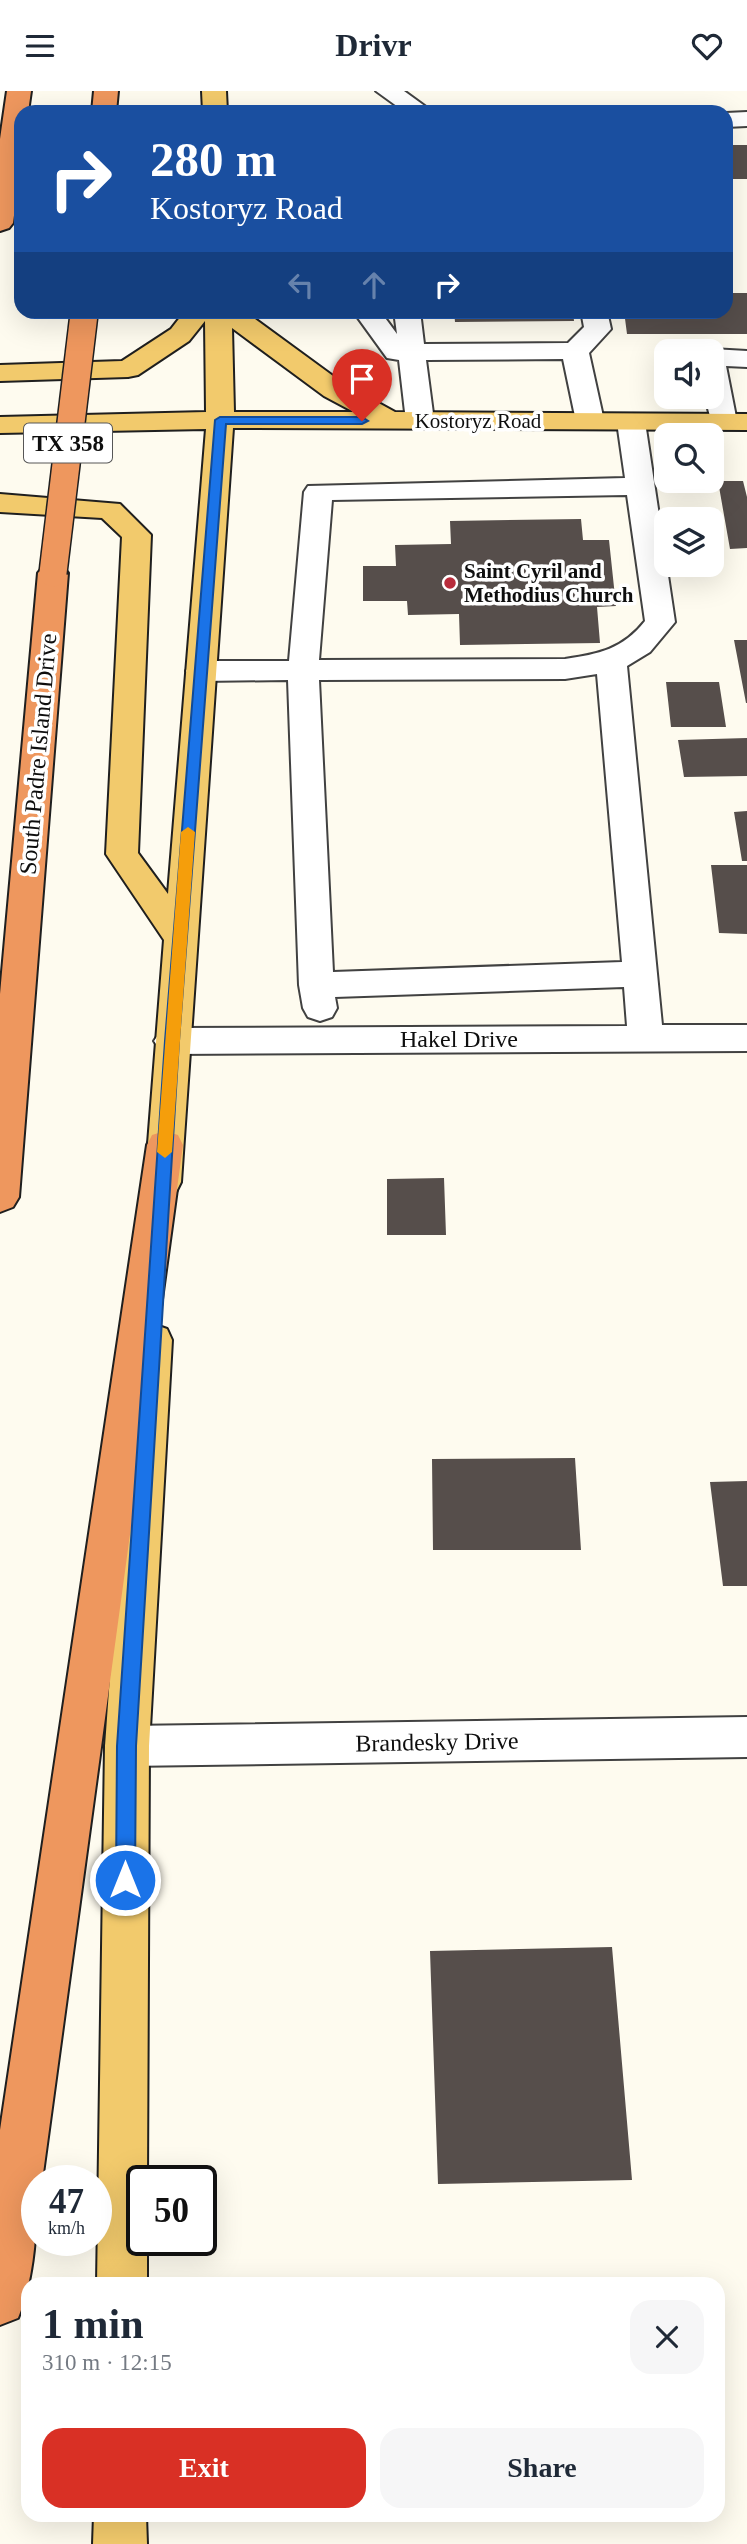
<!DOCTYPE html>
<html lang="en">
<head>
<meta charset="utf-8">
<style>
  body { margin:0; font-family:"Times New Roman",serif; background:#f6f6f7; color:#1f2937; height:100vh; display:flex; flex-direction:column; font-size:26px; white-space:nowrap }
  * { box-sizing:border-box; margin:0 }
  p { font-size:23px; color:#747a83 }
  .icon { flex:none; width:38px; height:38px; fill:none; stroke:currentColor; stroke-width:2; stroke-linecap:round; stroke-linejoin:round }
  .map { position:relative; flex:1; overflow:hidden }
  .drawer { position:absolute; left:21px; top:2186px; width:704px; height:245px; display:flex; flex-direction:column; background:#fff; border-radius:21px; box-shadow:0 7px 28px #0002 }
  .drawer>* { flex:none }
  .hud { position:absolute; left:14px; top:14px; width:719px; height:214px; border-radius:21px; box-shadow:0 7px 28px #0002; background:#1a4fa0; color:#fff; overflow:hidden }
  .fabs { position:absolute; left:654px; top:248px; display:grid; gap:14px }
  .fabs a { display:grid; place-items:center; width:70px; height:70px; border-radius:14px; background:#fff; box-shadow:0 7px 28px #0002; font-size:35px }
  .speed { position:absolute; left:21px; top:2074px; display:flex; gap:14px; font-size:35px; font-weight:700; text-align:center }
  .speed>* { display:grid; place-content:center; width:91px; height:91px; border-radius:50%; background:#fff; box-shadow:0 7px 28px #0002; line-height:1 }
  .speed small { font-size:18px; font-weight:400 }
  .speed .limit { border:4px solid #111; border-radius:10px; background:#fff; color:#111 }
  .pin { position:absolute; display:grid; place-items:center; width:60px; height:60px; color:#fff; margin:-72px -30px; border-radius:50% 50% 50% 0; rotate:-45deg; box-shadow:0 0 7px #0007 }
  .pin .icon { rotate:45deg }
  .me { position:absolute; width:77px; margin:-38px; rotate:0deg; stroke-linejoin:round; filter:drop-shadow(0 0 5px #0008) }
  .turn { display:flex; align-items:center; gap:24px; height:147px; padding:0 21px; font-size:32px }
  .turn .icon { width:91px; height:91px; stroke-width:2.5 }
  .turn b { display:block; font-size:49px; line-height:60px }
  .lanes { display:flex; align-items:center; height:66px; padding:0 21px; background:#0003; justify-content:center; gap:35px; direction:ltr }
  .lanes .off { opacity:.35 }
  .round { display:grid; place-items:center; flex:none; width:74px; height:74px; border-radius:21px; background:#f6f6f7 }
  .headline { display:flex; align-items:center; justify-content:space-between; height:119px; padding:0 21px }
  h1 { font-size:42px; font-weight:700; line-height:52px }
  .action { display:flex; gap:14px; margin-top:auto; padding:14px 21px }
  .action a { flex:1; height:80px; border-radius:21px; background:#d93025; color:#fff; font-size:28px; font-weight:700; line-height:80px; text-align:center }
  .action a+a { background:#f6f6f7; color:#1f2937 }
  header { display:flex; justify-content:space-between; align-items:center; height:91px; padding:0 21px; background:#fff; font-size:32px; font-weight:700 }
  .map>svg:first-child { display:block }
  .building { fill:#564e4b }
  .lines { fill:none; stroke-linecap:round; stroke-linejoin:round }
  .minor-casing { stroke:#414141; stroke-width:4 }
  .major-casing { stroke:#1f1f1f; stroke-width:4 }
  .highway-casing { stroke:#1f1f1f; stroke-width:4 }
  .minor { fill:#fff; fill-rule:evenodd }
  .major { fill:#f2ca6c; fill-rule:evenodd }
  .highway { fill:#ee975e; fill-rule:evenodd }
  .highway-bridge-casing { stroke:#1f1f1f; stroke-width:30; stroke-linecap:butt }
  .highway-bridge { stroke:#ee975e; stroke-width:27 }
  .route { fill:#1a73e8; stroke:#114b97; stroke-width:2 }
  .slow { fill:#f59e0b }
  .poi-dot { fill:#b82c3b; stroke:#fff; stroke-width:2.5 }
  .labels { text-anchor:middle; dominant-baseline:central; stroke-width:7; stroke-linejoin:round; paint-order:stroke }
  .far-street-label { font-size:21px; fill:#0e0e0e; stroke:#fff }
  .far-poi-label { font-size:21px; font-weight:bold; fill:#0e0e0e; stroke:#fff; text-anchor:start }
  .shield { fill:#fff; stroke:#565656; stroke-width:2 }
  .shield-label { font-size:23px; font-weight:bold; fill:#0e0e0e }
  .street-label { font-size:24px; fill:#0e0e0e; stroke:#fff }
</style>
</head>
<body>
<header><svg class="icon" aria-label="menu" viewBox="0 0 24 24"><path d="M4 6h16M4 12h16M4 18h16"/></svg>Drivr<svg class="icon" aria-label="heart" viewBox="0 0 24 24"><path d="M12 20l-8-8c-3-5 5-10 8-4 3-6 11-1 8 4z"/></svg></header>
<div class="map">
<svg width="747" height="2453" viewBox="0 0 747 2453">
  <rect width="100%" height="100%" fill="#fefbef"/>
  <path class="building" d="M726 54H747V88H726Z
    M726 202H747V243H627L624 220H726Z
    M454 220H573L574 230 455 231Z
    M718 390H743L747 406V457L730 458Z
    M581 428 583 449H609L616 515 597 516 600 552 460 554 459 523 408 524 407 510H363V475H396L395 454 451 453 450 430Z
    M734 549H747V612H746Z
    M666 591H719L726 636H671Z
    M747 647V685L684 686 678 649Z
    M747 720V770H742L734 721Z
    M711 774H747V843L719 842Z
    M444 1087 446 1144H387V1088Z
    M575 1367 581 1459H433L432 1368Z
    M747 1390V1495H723L710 1391Z
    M612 1856 632 2089 438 2093 430 1860Z"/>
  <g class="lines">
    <g class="minor-casing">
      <path id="minor" d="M376 0H404L433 21H405Z
        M747 21V35L726 36V22Z
        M353 220H380L397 243 394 220H420L424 253 568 252 584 236 581 220H607L611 238 589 262 604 330 600 336H580L576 330 563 268 426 269 434 330 430 336H410L406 330 399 269 387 267Z
        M712 258 747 260V276L726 275 737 331 733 337H713L705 306H712V261H702Z
        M631 323 641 325 645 331 675 531 650 561 627 575 662 934H747V960L172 963 160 959 154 950 160 941 172 937 627 935 624 896 335 906 337 917 332 926 320 930 308 926 303 917 299 894 288 589 201 590 190 587 186 580 190 573 201 570H289L304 401 308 395 625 387 617 331 621 325ZM627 404 645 530C623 558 599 563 565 568L319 569 332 409ZM597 583 622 871 333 881 319 589 565 588Z
        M747 1626V1666L127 1675 112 1669 105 1655 112 1641 127 1635Z"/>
    </g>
    <g class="major-casing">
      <path id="major" d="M202 0H226L227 21H203Z
        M185 220H244L344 293 395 321 747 323V339L233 337 181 1091 176 1101 163 1105 150 1101 145 1091 164 849 106 763 122 446 102 427 0 421V403L120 413 151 444 138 762 168 803 206 338 0 342V326L206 321 205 230 189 250 138 284 128 286 0 290V274L122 270 171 238ZM232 237 324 305 354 321H234Z
        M153 1233 167 1238 172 1249 149 1655 147 2090H142V2149H147V2193H97L105 1655 134 1249 139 1238Z
        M94 2424H146L147 2453H93Z"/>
    </g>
    <g class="highway-casing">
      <path id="highway" d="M7 0H31L28 21H21V71L13 132 9 137 0 140V48Z
        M94 0H118L116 21H92Z
        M53 473 63 476 68 482 19 1106 13 1116 0 1121V903L38 482 43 476Z
        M165 1040 178 1044 183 1054 42 2090H37C37 2134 35 2186 18 2227L0 2234V2039L147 1054 152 1044Z"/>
    </g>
    <use href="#minor" class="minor"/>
    <use href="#major" class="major"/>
    <use href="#highway" class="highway"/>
    <g class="highway-bridge-casing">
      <path id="highway-bridge" d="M53 482 84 223"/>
    </g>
    <use href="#highway-bridge" class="highway-bridge"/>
  </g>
  <path class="route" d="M220 326H362L368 330 362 333H226L179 950 136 1655 135 1789 132 1796 125 1798 119 1796 116 1789 117 1655 165 950 215 329Z"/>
  <path class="slow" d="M188 736 195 741 172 1061 165 1067 157 1061 181 741Z"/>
  <circle class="poi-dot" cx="450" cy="492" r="7"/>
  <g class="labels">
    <g class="far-street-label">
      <text x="478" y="330">Kostoryz Road</text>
    </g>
    <g class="far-poi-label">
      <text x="464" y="480">Saint Cyril and<tspan x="464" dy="24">Methodius Church</tspan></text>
    </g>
    <rect class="shield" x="24" y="332.5" width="88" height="39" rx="5"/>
    <g class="shield-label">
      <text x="68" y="352">TX 358</text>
    </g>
    <g class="street-label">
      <text transform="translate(38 663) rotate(-85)">South Padre Island Drive</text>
      <text x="459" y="948">Hakel Drive</text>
      <text transform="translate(437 1651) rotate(-1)">Brandesky Drive</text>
    </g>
  </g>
</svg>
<div class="fabs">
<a><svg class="icon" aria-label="sound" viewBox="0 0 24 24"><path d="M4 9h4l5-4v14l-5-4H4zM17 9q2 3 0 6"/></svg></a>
<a><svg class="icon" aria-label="search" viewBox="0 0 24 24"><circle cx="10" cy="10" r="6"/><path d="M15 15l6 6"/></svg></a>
<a><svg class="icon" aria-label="layers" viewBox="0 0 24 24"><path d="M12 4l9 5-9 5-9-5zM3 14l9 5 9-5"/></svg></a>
</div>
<div class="speed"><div>47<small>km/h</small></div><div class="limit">50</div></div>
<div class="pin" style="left:362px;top:330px;background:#d93025"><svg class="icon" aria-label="arrive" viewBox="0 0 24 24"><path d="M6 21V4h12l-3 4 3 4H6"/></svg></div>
<svg class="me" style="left:125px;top:1789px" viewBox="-20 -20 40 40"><circle r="17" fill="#1a73e8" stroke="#fff" stroke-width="3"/><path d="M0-11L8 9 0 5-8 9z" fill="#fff"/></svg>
<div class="hud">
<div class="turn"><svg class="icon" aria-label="right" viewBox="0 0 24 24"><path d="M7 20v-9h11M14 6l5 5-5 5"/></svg><div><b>280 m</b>Kostoryz Road</div></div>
<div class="lanes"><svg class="icon off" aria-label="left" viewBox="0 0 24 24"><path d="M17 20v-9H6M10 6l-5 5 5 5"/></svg><svg class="icon off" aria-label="ahead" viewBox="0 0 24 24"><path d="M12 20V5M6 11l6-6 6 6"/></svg><svg class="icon" aria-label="right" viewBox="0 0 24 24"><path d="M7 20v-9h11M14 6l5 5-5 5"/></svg></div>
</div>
<section class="drawer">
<div class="headline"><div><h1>1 min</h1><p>310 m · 12:15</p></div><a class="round"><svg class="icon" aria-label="close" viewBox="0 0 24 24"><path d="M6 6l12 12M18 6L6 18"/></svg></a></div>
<div class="action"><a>Exit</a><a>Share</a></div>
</section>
</div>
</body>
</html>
